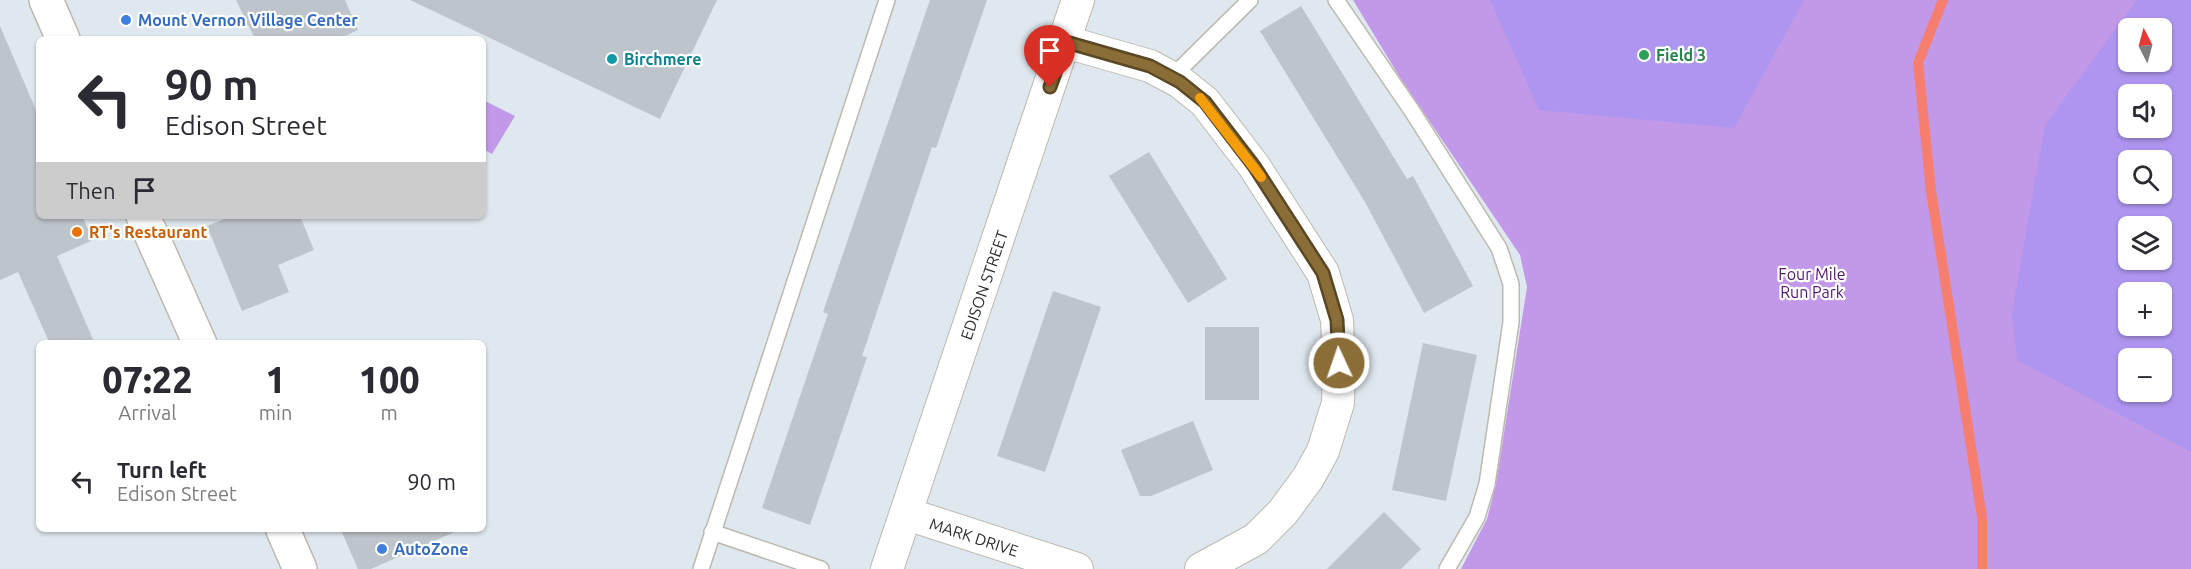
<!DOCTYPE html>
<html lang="en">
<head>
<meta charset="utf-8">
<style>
  body { margin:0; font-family:Ubuntu,sans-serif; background:#f7f7f7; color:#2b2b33; height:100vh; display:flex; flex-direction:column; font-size:22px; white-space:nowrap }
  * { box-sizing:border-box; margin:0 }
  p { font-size:20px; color:#7c7c81 }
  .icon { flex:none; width:33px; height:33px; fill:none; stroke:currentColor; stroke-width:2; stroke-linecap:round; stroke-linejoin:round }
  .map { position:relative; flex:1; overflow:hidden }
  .details { position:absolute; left:36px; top:340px; width:450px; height:192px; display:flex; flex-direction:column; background:#fff; border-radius:9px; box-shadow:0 2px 4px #0004 }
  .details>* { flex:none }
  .banner { position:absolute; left:36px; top:36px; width:450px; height:183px; border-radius:9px; box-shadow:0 2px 4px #0004; background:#fff; color:#2b2b33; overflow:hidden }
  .needle { width:39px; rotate:354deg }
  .tools { position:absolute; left:2118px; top:18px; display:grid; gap:12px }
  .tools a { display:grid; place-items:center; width:54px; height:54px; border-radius:9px; background:#fff; box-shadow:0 2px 4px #0004; font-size:30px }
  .pin { position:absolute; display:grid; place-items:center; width:51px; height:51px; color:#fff; margin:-62px -26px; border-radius:50% 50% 50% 0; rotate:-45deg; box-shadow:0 0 6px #0007 }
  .pin .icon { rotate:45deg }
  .me { position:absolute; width:66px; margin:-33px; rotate:357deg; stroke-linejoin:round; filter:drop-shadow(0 0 4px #0008) }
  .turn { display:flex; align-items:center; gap:21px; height:126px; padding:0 30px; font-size:27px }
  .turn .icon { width:78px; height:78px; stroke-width:2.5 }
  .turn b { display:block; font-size:42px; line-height:51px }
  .then { display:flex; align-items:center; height:57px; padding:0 30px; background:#0003; gap:12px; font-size:22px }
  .eta { display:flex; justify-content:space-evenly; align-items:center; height:102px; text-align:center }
  .eta b { font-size:36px; font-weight:800; line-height:42px }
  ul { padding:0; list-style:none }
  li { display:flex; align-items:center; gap:18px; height:78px; padding:0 30px }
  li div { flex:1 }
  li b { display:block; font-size:22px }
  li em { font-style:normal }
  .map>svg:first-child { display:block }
  .green { fill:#c199e8; fill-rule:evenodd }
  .pitch { fill:#ae95ef; fill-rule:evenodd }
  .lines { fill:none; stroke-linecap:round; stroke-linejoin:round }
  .stream { stroke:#f57e6e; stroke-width:10 }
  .building { fill:#bec4cb }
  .lane-casing { stroke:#bdb9af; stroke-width:18 }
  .street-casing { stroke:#bdb9af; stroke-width:34 }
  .secondary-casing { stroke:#bdb9af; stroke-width:36 }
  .lane { stroke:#fff; stroke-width:15 }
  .street { stroke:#fff; stroke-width:32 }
  .secondary { stroke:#fff; stroke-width:33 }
  .route-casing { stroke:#5a4724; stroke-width:15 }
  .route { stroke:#8a6d37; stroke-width:10 }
  .slow { stroke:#f59e0b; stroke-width:10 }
  .shop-dot { fill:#3f7fe0; stroke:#fff; stroke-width:2 }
  .leisure-dot { fill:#2e9e5b; stroke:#fff; stroke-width:2 }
  .culture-dot { fill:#0f9aa8; stroke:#fff; stroke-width:2 }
  .food-dot { fill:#e8710a; stroke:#fff; stroke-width:2 }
  .labels { text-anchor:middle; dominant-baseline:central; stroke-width:4.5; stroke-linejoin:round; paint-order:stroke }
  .shop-label { font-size:16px; font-weight:bold; fill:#366cbe; stroke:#fff; text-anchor:start }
  .leisure-label { font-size:16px; font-weight:bold; fill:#27864d; stroke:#fff; text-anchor:start }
  .culture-label { font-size:16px; font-weight:bold; fill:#0d838f; stroke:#fff; text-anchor:start }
  .food-label { font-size:16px; font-weight:bold; fill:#c56008; stroke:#fff; text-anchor:start }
  .park-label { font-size:16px; fill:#501770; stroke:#fff }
  .street-label { font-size:16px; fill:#2d2d2d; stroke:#fff }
</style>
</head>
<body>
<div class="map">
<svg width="2191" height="569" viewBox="0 0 2191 569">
  <rect width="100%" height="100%" fill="#dfe8ef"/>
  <path class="green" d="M1353 0H2191V569H1461L1487 519 1496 484 1527 287 1520 255 1399 76ZM2128 28H2162V62H2128ZM2128 94H2162V128H2128ZM2128 160H2162V194H2128ZM2128 226H2162V260H2128ZM2128 292H2162V326H2128ZM2128 358H2162V392H2128Z
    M483 100 515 116 492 154 483 149Z"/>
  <path class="pitch" d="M1490 0H1804L1734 128 1539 110Z
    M2137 0H2191V452L2017 360 2012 313 2045 125ZM2128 28H2162V62H2128ZM2128 94H2162V128H2128ZM2128 160H2162V194H2128ZM2128 226H2162V260H2128ZM2128 292H2162V326H2128ZM2128 358H2162V392H2128Z"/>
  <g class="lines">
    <path class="stream" d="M1943 0 1918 63 1931 191 1982 517V569"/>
  </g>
  <path class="building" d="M236 0H345L358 30 338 39H255Z
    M410 0H717L660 119Z
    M930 0H987L936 148 932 147 918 189 862 356 867 357 810 525 762 508 828 314 823 312Z
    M1301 6 1407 179 1413 176 1473 286 1424 313 1365 202 1260 31Z
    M0 26 39 117V216H82L93 240 57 256 95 344H50L18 272 0 280Z
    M1149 152 1227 279 1188 303 1109 176Z
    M232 216H300L314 250 278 265 289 292 242 311 207 226Z
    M1053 291 1101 307 1045 472 997 456Z
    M1205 327H1259V400H1205Z
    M1423 343 1477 355 1446 501 1392 490Z
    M1193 421 1213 470 1151 496H1140L1121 450Z
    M1384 512 1421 549 1401 569H1327Z
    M341 530H459L371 569H358Z"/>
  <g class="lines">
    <g class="lane-casing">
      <path id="lane" d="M1336 0 1412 111 1499 248 1511 284V322L1487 484 1477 517 1447 569
        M1172 77 1250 0
        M712 532 821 569
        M701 569 887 0"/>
    </g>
    <g class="street-casing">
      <path id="street" d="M1066 42 1150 66 1180 82 1205 102 1254 166 1323 273 1337 320 1339 363 1338 403 1323 451 1308 478 1283 512 1256 539 1201 569
        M907 514 1077 569
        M887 569 1078 0"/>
    </g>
    <g class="secondary-casing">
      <path id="secondary" d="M46 0 63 39
        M143 216 200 344
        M283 530 300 569"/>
    </g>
    <use href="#lane" class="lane"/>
    <use href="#street" class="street"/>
    <use href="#secondary" class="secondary"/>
  </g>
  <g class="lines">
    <g class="route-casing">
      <path id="route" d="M1050 87 1066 42 1150 66 1180 82 1205 102 1254 166 1323 273 1337 320 1339 363"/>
    </g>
    <use href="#route" class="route"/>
    <path class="slow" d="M1200 98 1261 177"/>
  </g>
  <g class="shop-dot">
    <circle cx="126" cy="20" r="6"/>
    <circle cx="382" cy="549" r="6"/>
  </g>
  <circle class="leisure-dot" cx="1644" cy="55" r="6"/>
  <circle class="culture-dot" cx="612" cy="59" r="6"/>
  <circle class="food-dot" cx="77" cy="232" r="6"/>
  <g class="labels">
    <g class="shop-label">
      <text x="138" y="20">Mount Vernon Village Center</text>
      <text x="394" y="549">AutoZone</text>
    </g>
    <g class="leisure-label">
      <text x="1656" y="55">Field 3</text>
    </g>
    <g class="culture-label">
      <text x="624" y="59">Birchmere</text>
    </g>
    <g class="food-label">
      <text x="89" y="232">RT's Restaurant</text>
    </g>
    <g class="park-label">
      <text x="1812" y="274">Four Mile<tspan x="1812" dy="18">Run Park</tspan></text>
    </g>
    <g class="street-label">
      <text transform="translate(984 285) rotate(-71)">EDISON STREET</text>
      <text transform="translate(974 537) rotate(18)">MARK DRIVE</text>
    </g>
  </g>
</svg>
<div class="tools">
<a><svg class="needle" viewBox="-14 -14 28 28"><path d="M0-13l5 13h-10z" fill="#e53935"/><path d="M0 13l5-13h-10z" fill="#7c7c81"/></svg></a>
<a><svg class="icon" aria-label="sound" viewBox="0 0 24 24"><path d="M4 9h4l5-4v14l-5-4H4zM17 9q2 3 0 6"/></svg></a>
<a><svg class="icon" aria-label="search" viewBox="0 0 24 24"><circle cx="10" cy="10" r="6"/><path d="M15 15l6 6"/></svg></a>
<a><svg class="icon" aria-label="layers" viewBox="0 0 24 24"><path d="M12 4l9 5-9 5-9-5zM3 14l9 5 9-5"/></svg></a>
<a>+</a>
<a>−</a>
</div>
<div class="pin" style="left:1050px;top:87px;background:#d93025"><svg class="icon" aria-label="arrive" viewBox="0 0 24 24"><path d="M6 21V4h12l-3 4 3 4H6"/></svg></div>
<svg class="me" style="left:1339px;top:363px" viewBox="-20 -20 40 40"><circle r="17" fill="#8a6d37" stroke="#fff" stroke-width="3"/><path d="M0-11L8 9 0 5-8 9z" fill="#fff"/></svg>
<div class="banner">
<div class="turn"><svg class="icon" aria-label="left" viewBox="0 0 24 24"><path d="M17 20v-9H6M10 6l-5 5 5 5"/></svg><div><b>90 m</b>Edison Street</div></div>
<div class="then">Then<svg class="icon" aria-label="arrive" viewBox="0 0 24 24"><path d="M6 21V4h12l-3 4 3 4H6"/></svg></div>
</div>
<section class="details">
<div class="eta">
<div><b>07:22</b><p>Arrival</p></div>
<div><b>1</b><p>min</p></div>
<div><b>100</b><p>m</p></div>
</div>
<ul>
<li><svg class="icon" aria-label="left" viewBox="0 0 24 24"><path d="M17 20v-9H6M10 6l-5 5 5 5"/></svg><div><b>Turn left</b><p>Edison Street</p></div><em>90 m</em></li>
</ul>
</section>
</div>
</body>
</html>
